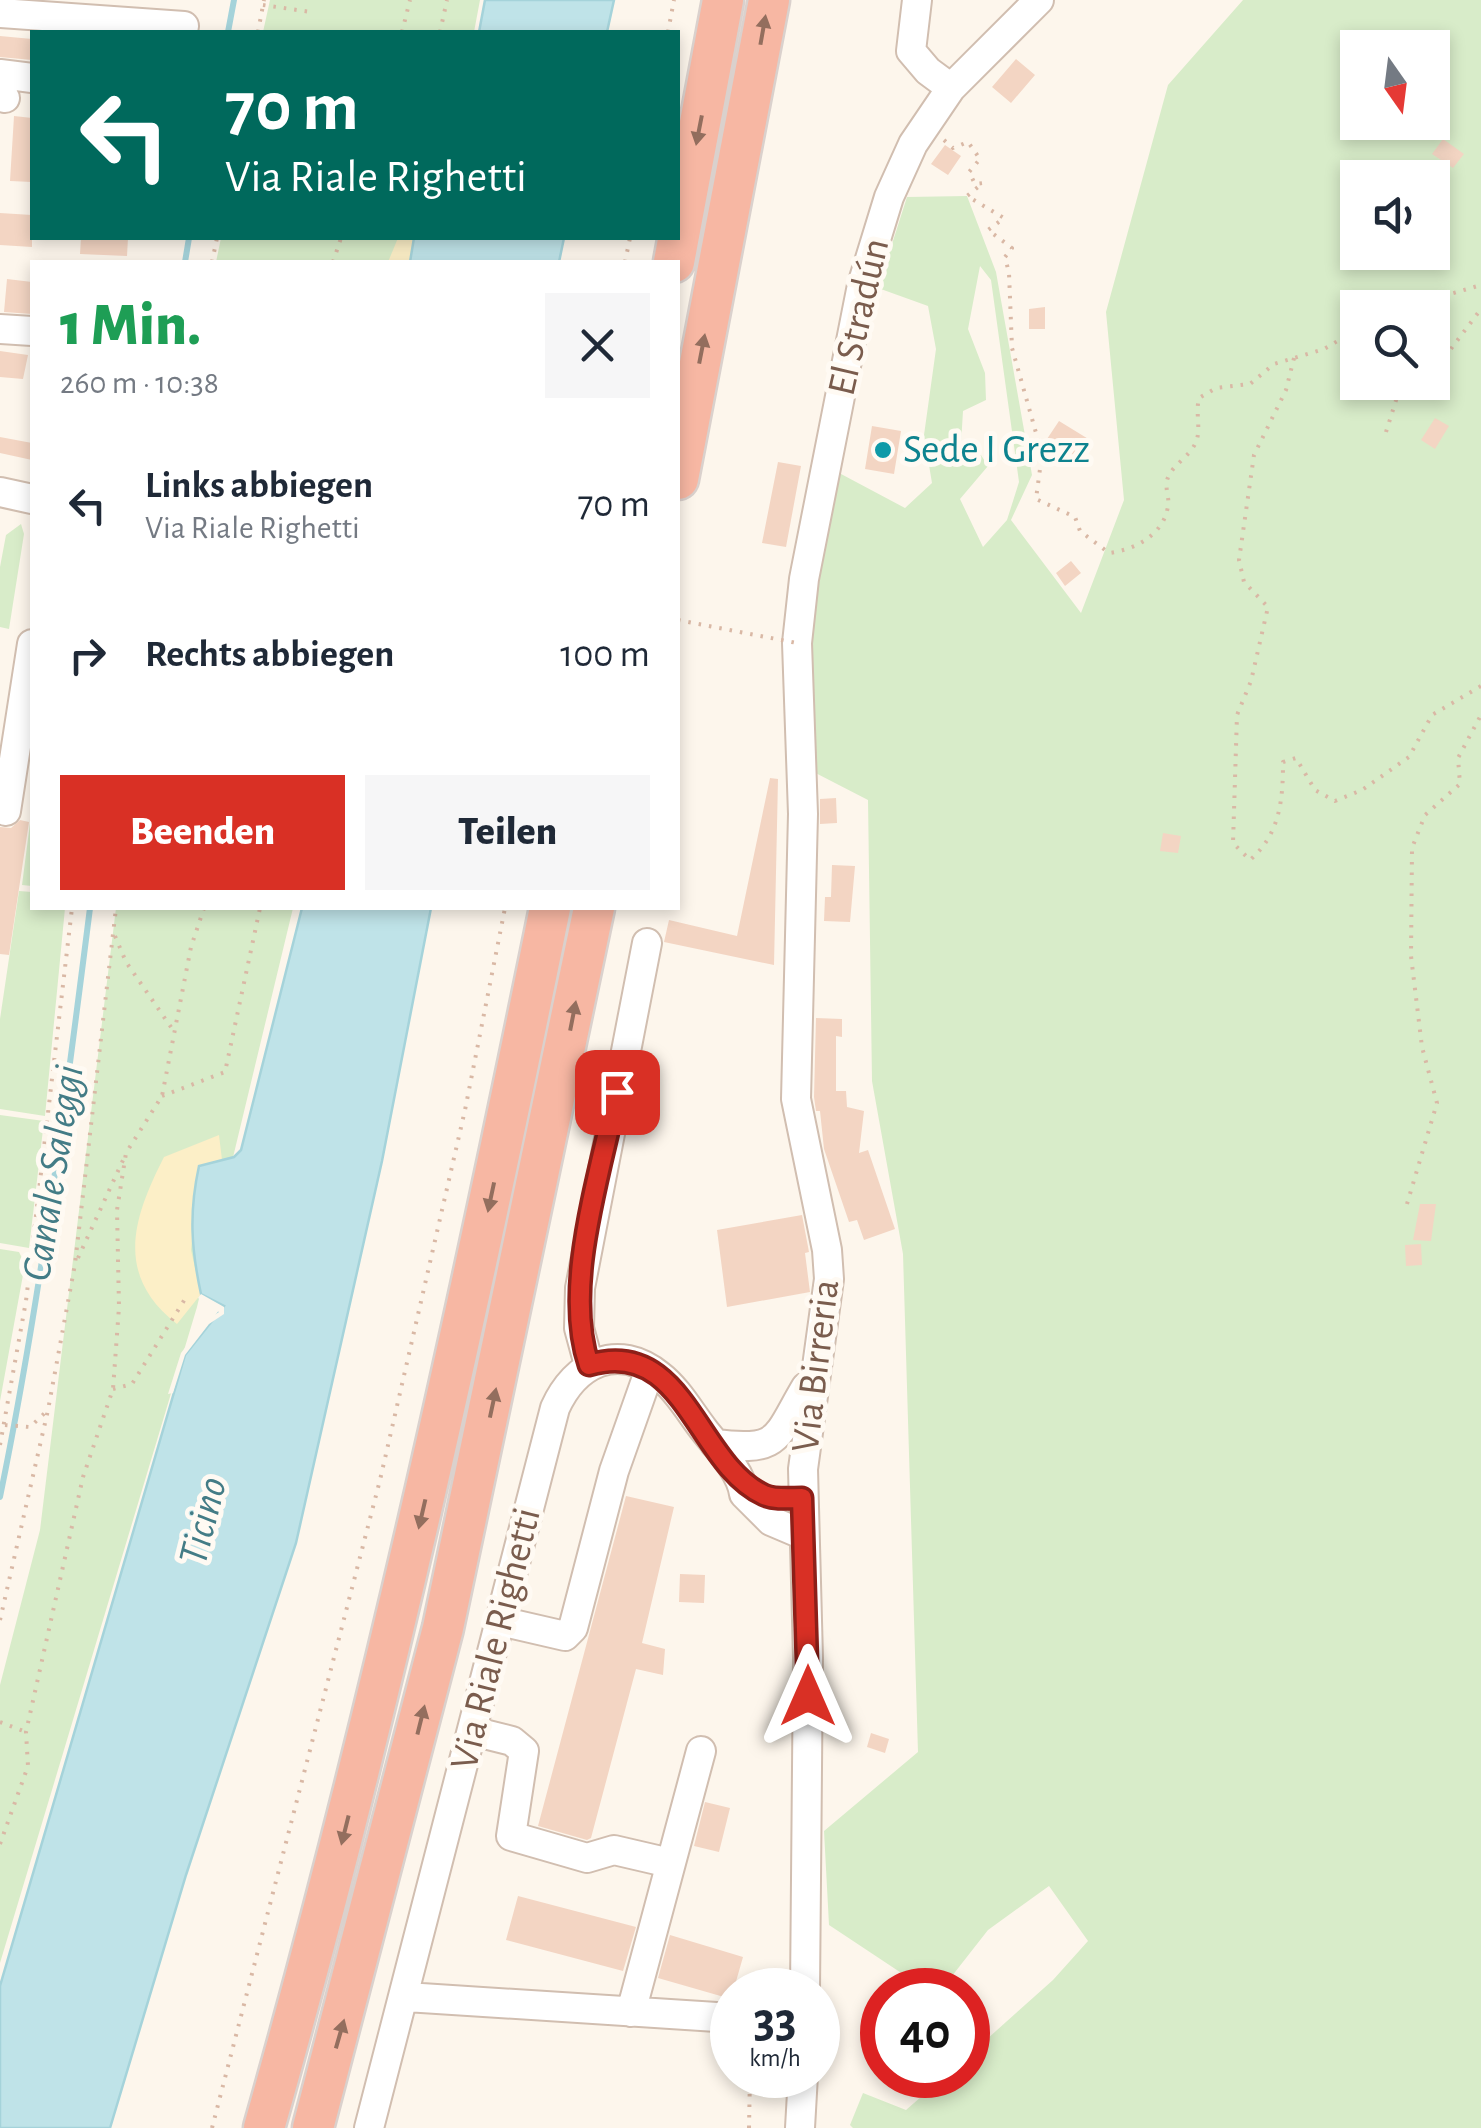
<!DOCTYPE html>
<html lang="de">
<head>
<meta charset="utf-8">
<style>
  body { margin:0; font-family:"Alegreya Sans",sans-serif; background:#f6f6f7; color:#1f2937; height:100vh; display:flex; flex-direction:column; font-size:38px; white-space:nowrap }
  * { box-sizing:border-box; margin:0 }
  p { font-size:32px; color:#747a83 }
  .icon { flex:none; width:55px; height:55px; fill:none; stroke:currentColor; stroke-width:2; stroke-linecap:round; stroke-linejoin:round }
  .map { position:relative; flex:1; overflow:hidden }
  .details { position:absolute; left:30px; top:260px; width:650px; height:650px; display:flex; flex-direction:column; background:#fff; border-radius:0px; box-shadow:0 5px 15px #0003 }
  .details>* { flex:none }
  .guide { position:absolute; left:30px; top:30px; width:650px; height:210px; border-radius:0px; box-shadow:0 5px 15px #0003; background:#00695c; color:#fff; overflow:hidden }
  .needle { width:65px; rotate:166deg }
  .fabs { position:absolute; left:1340px; top:30px; display:grid; gap:20px }
  .fabs a { display:grid; place-items:center; width:110px; height:110px; border-radius:0px; background:#fff; box-shadow:0 5px 15px #0003; font-size:50px }
  .speed { position:absolute; left:710px; top:1968px; display:flex; gap:20px; font-size:50px; font-weight:700; text-align:center }
  .speed>* { display:grid; place-content:center; width:130px; height:130px; border-radius:50%; background:#fff; box-shadow:0 5px 15px #0003; line-height:1 }
  .speed small { font-size:25px; font-weight:400 }
  .speed .limit { border:15px solid #d22; background:#fff; color:#111 }
  .pin { position:absolute; display:grid; place-items:center; width:85px; height:85px; color:#fff; margin:-42px; border-radius:20px; box-shadow:0 5px 15px #0006 }
  .me { position:absolute; width:110px; margin:-55px; rotate:0deg; stroke-linejoin:round; filter:drop-shadow(0 0 8px #0008) }
  .turn { display:flex; align-items:center; gap:35px; height:210px; padding:0 30px; font-size:45px }
  .turn .icon { width:130px; height:130px; stroke-width:2.5 }
  .turn b { display:block; font-size:70px; line-height:85px }
  .round { display:grid; place-items:center; flex:none; width:105px; height:105px; border-radius:0px; background:#f6f6f7 }
  .overview { display:flex; align-items:center; justify-content:space-between; height:170px; padding:0 30px }
  h1 { font-size:60px; font-weight:800; line-height:75px; color:#1e9e55 }
  .button { display:flex; gap:20px; margin-top:auto; padding:20px 30px }
  .button a { flex:1; height:115px; border-radius:0px; background:#d93025; color:#fff; font-size:40px; font-weight:800; line-height:115px; text-align:center }
  .button a+a { background:#f6f6f7; color:#1f2937 }
  ul { padding:0; list-style:none }
  li { display:flex; align-items:center; gap:30px; height:150px; padding:0 30px }
  li div { flex:1 }
  li b { display:block; font-size:38px }
  li em { font-style:normal }
  .map>svg:first-child { display:block }
  .green { fill:#d8ecc9; fill-rule:evenodd }
  .sand { fill:#fcefc7 }
  .water { fill:#bfe3e8; stroke:#a5d3da; stroke-width:2.5 }
  .pier { fill:#fdf6ec }
  .lines { fill:none; stroke-linecap:round; stroke-linejoin:round }
  .stream { stroke:#a5d3da; stroke-width:6 }
  .building { fill:#f3d5c3 }
  .minor-casing { stroke:#d1beb0; stroke-width:32 }
  .highway-casing { stroke:#dad1cd; stroke-width:45 }
  .path { stroke:#d9b8a5; stroke-width:4; stroke-dasharray:2.5 8; stroke-linecap:butt }
  .minor { stroke:#fff; stroke-width:28 }
  .highway { stroke:#f7b7a3; stroke-width:40 }
  .path-bridge { stroke:#d9b8a5; stroke-width:4; stroke-dasharray:2.5 8; stroke-linecap:butt }
  .oneway { fill:#936e5e }
  .route-casing { stroke:#8d1f18; stroke-width:25 }
  .route { stroke:#d93025; stroke-width:18 }
  .culture-dot { fill:#0f9aa8; stroke:#fffaf3; stroke-width:4 }
  .labels { text-anchor:middle; dominant-baseline:central; stroke-width:10; stroke-linejoin:round; paint-order:stroke }
  .street-label { font-size:40px; fill:#7a5c4d; stroke:#fffaf3 }
  .culture-label { font-size:40px; fill:#0d838f; stroke:#fffaf3; text-anchor:start }
  .water-label { font-size:42px; font-style:italic; fill:#437c86; stroke:#fffaf3 }
</style>
</head>
<body>
<div class="map">
<svg width="1481" height="2128" viewBox="0 0 1481 2128">
  <rect width="100%" height="100%" fill="#fdf6ec"/>
  <path class="green" d="M270 0H480L474 32H263Z
    M1243 0H1481V2128H853L850 2125 863 2093 906 2110 946 2075H968V2056L1053 1980 1088 1941 1049 1886 988 1930 941 1990H927L829 1925 824 1831 918 1752 903 1254 872 1081 868 800 802 766 797 652 826 466 905 508 932 483 924 435 936 349 928 306 878 288 907 197 967 196 996 272 1032 475 1011 520 1081 613 1124 500 1106 312 1168 85ZM1358 48H1432V122H1358ZM1358 178H1432V252H1358ZM980 266 991 280 1019 482 1007 520 983 547 960 499 988 466 979 452 961 444 963 411 986 400 985 373 968 329ZM1358 308H1432V382H1358Z
    M221 238H437L433 262H216Z
    M21 524 24 534 9 629 0 627V567L6 535Z
    M32 808V886L22 885Z
    M19 891 32 892V908H65L45 1116 0 1109V1019Z
    M116 908H293L197 1307 0 1963V1685L40 1530Z
    M0 1115 44 1121 29 1248 0 1243Z
    M0 1249 19 1252 25 1264 0 1401Z"/>
  <path class="sand" d="M398 238H414L410 262H388Z
    M219 1135 222 1160 199 1166 191 1250 201 1294 177 1324C114 1275 133 1218 164 1157Z"/>
  <path class="water" d="M485 0H614L607 32H479Z
    M414 238H564L559 262H410Z
    M302 908H431L382 1161 296 1543 186 1875 110 2128H0V1986L185 1355 224 1306 201 1294C191 1248 189 1212 199 1166L234 1157 241 1150Z"/>
  <path class="pier" d="M201 1294 224 1307V1314L209 1324 185 1355 173 1393 168 1394 181 1353 205 1321 219 1312 198 1298Z"/>
  <g class="lines">
    <path class="stream" d="M228 32 234 0
      M185 262 189 238
      M0 1497C40 1302 65 1105 90 908"/>
  </g>
  <path class="building" d="M0 36 32 39V60L0 57Z
    M1016 59 1035 75 1011 103 992 87Z
    M14 116 32 118V182L10 181Z
    M1443 139 1464 154 1453 168 1432 154Z
    M945 145 961 156 948 175 931 164Z
    M0 213 32 215V247L0 245Z
    M81 238H128L127 256 80 254Z
    M7 279 32 282V314L4 312Z
    M1045 307V329H1029V309Z
    M0 351 28 355 23 379 0 377Z
    M1435 418 1449 426 1435 449 1421 440Z
    M1059 421 1090 440 1078 459 1047 439Z
    M872 426 901 431 894 474 865 469Z
    M0 437 32 443V460L0 453Z
    M778 462 801 466 786 547 762 543Z
    M1071 561 1081 573 1065 586 1056 573Z
    M770 778 778 779 774 965 664 942 669 920 737 936Z
    M836 798 837 823 820 824V799Z
    M20 820 29 822 9 955 0 954V827L11 828Z
    M1163 833 1181 836 1178 853 1160 851Z
    M832 865 855 866 850 922 824 921 825 897H831Z
    M816 1018 842 1019V1037L836 1036V1091H846L847 1107 864 1111 859 1153 868 1150 895 1229 864 1240 857 1220 849 1222 824 1149 820 1111H816L814 1097Z
    M1420 1204H1436L1431 1241 1413 1240Z
    M802 1215 809 1252 805 1253 810 1292 727 1307 717 1230Z
    M1421 1244 1422 1265 1406 1266 1405 1245Z
    M626 1496 674 1507 642 1643 665 1649 663 1675 636 1669 591 1838 587 1840 538 1826Z
    M680 1574 705 1575 704 1603 679 1602Z
    M871 1733 889 1739 885 1753 867 1747Z
    M705 1802 730 1808 719 1852 694 1846Z
    M518 1896 636 1927 623 1971 506 1940Z
    M670 1935 743 1957 731 1999 658 1978Z"/>
  <g class="lines">
    <g class="minor-casing">
      <path id="minor" d="M917 0 911 51 928 71 951 88
        M0 13 184 26
        M0 74 32 78
        M0 97 5 98
        M0 329 32 331
        M0 492 32 499
        M6 811 32 644
        M589 1365 579 1328 580 1288 647 943
        M715 1444C781 1452 775 1439 806 1387
        M500 1621 565 1636 573 1628 614 1471 650 1369
        M472 1731 512 1741 524 1751 511 1836 587 1858 614 1850 657 1860
        M805 1990 808 1658 803 1469 829 1279 827 1250 796 1099 803 814 797 643 804 579 862 285 889 197 913 144 951 88 1039 0
        M406 1997 732 2018
        M631 2012 701 1751
        M369 2128 555 1408C575 1364 617 1341 660 1376 677 1389 690 1412 704 1430 718 1448 741 1471 744 1494L771 1521 804 1535
        M800 2128 803 2075"/>
    </g>
    <g class="highway-casing">
      <path id="highway" d="M674 262 723 0
        M678 479 769 0
        M264 2128C378 1725 467 1318 550 908
        M313 2128 443 1628 594 908"/>
    </g>
    <path class="path" d="M263 5 311 12
      M258 32 264 0
      M402 32 410 0
      M440 32 447 0
      M668 32 674 0
      M944 140 953 148 968 142 980 159 969 172 975 184 983 183 967 196 1004 218 988 230 1012 248 1005 257 1009 273 1012 348 1042 454 1036 499 1075 517 1080 531 1109 553C1134 550 1164 535 1168 506 1170 496 1163 487 1169 475 1175 464 1189 456 1195 444 1202 431 1195 414 1199 398L1216 388 1250 384 1274 364 1324 349 1358 329
      M212 262 217 238
      M333 262 341 238
      M625 262 630 238
      M1403 308 1481 285
      M1294 358 1286 390 1254 455 1239 560 1244 582 1268 607 1251 681 1237 715 1233 843 1250 860C1280 834 1283 800 1283 762L1296 758 1315 790 1335 801 1362 790 1409 757 1432 715 1481 686
      M1432 374 1481 309
      M1386 432 1398 394 1418 382
      M115 936 126 962 173 1030
      M162 1096 225 1072 260 908
      M1407 1204 1437 1103 1422 1047 1411 956 1412 848 1425 815 1460 784 1458 758 1481 715
      M78 1258 124 1158
      M113 1389 132 1384 185 1299
      M5 1425 30 1427 48 1410
      M0 1445 26 1301 72 908
      M0 1620 48 1410 75 1264 116 908
      M0 1722 26 1732
      M0 1844 28 1766 26 1732 83 1477 113 1389 119 1307 117 1210 126 1153 162 1096 191 947 204 908
      M212 2128 380 1480 465 1110 505 908
      M749 2128 750 2075"/>
    <use href="#minor" class="minor"/>
    <use href="#highway" class="highway"/>
    <path class="path-bridge" d="M678 620 797 643"/>
  </g>
  <defs><path id="oneway-solid" d="M-6-.8H1V-3.2L6.5 0L1 3.2V.8H-6Z" transform="scale(2.5)"/></defs>
  <g class="oneway">
    <use href="#oneway-solid" transform="translate(763 30) rotate(-80)"/>
    <use href="#oneway-solid" transform="translate(699 130) rotate(101)"/>
    <use href="#oneway-solid" transform="translate(702 349) rotate(-79)"/>
    <use href="#oneway-solid" transform="translate(573 1016) rotate(-79)"/>
    <use href="#oneway-solid" transform="translate(491 1197) rotate(102)"/>
    <use href="#oneway-solid" transform="translate(493 1403) rotate(-78)"/>
    <use href="#oneway-solid" transform="translate(422 1514) rotate(103)"/>
    <use href="#oneway-solid" transform="translate(421 1720) rotate(-76)"/>
    <use href="#oneway-solid" transform="translate(345 1830) rotate(104)"/>
    <use href="#oneway-solid" transform="translate(340 2034) rotate(-74)"/>
  </g>
  <g class="lines">
    <g class="route-casing">
      <path id="route" d="M617 1092C601 1172 562 1286 589 1365 685 1336 696 1464 764 1495 775 1500 791 1498 802 1498L808 1696"/>
    </g>
    <use href="#route" class="route"/>
  </g>
  <circle class="culture-dot" cx="883" cy="450" r="10"/>
  <g class="labels">
    <g class="street-label">
      <text transform="translate(859 317) rotate(-77)">El Stradún</text>
      <text transform="translate(816 1366) rotate(-83)">Via Birreria</text>
      <text transform="translate(496 1639) rotate(-76)">Via Riale Righetti</text>
    </g>
    <g class="culture-label">
      <text x="903" y="450">Sede I Grezz</text>
    </g>
    <g class="water-label">
      <text transform="translate(53 1173) rotate(-81)">Canale Saleggi</text>
      <text transform="translate(203 1521) rotate(-76)">Ticino</text>
    </g>
  </g>
</svg>
<div class="fabs">
<a><svg class="needle" viewBox="-14 -14 28 28"><path d="M0-13l5 13h-10z" fill="#e53935"/><path d="M0 13l5-13h-10z" fill="#747a83"/></svg></a>
<a><svg class="icon" aria-label="sound" viewBox="0 0 24 24"><path d="M4 9h4l5-4v14l-5-4H4zM17 9q2 3 0 6"/></svg></a>
<a><svg class="icon" aria-label="search" viewBox="0 0 24 24"><circle cx="10" cy="10" r="6"/><path d="M15 15l6 6"/></svg></a>
</div>
<div class="speed"><div>33<small>km/h</small></div><div class="limit">40</div></div>
<div class="pin" style="left:617px;top:1092px;background:#d93025"><svg class="icon" aria-label="arrive" viewBox="0 0 24 24"><path d="M6 21V4h12l-3 4 3 4H6"/></svg></div>
<svg class="me" style="left:808px;top:1696px" viewBox="-20 -20 40 40"><path d="M0-17L14 15 0 8-14 15z" fill="#d93025" stroke="#fff" stroke-width="4"/></svg>
<div class="guide">
<div class="turn"><svg class="icon" aria-label="left" viewBox="0 0 24 24"><path d="M17 20v-9H6M10 6l-5 5 5 5"/></svg><div><b>70 m</b>Via Riale Righetti</div></div>
</div>
<section class="details">
<div class="overview"><div><h1>1 Min.</h1><p>260 m · 10:38</p></div><a class="round"><svg class="icon" aria-label="close" viewBox="0 0 24 24"><path d="M6 6l12 12M18 6L6 18"/></svg></a></div>
<ul>
<li><svg class="icon" aria-label="left" viewBox="0 0 24 24"><path d="M17 20v-9H6M10 6l-5 5 5 5"/></svg><div><b>Links abbiegen</b><p>Via Riale Righetti</p></div><em>70 m</em></li>
<li><svg class="icon" aria-label="right" viewBox="0 0 24 24"><path d="M7 20v-9h11M14 6l5 5-5 5"/></svg><div><b>Rechts abbiegen</b></div><em>100 m</em></li>
</ul>
<div class="button"><a>Beenden</a><a>Teilen</a></div>
</section>
</div>
</body>
</html>
